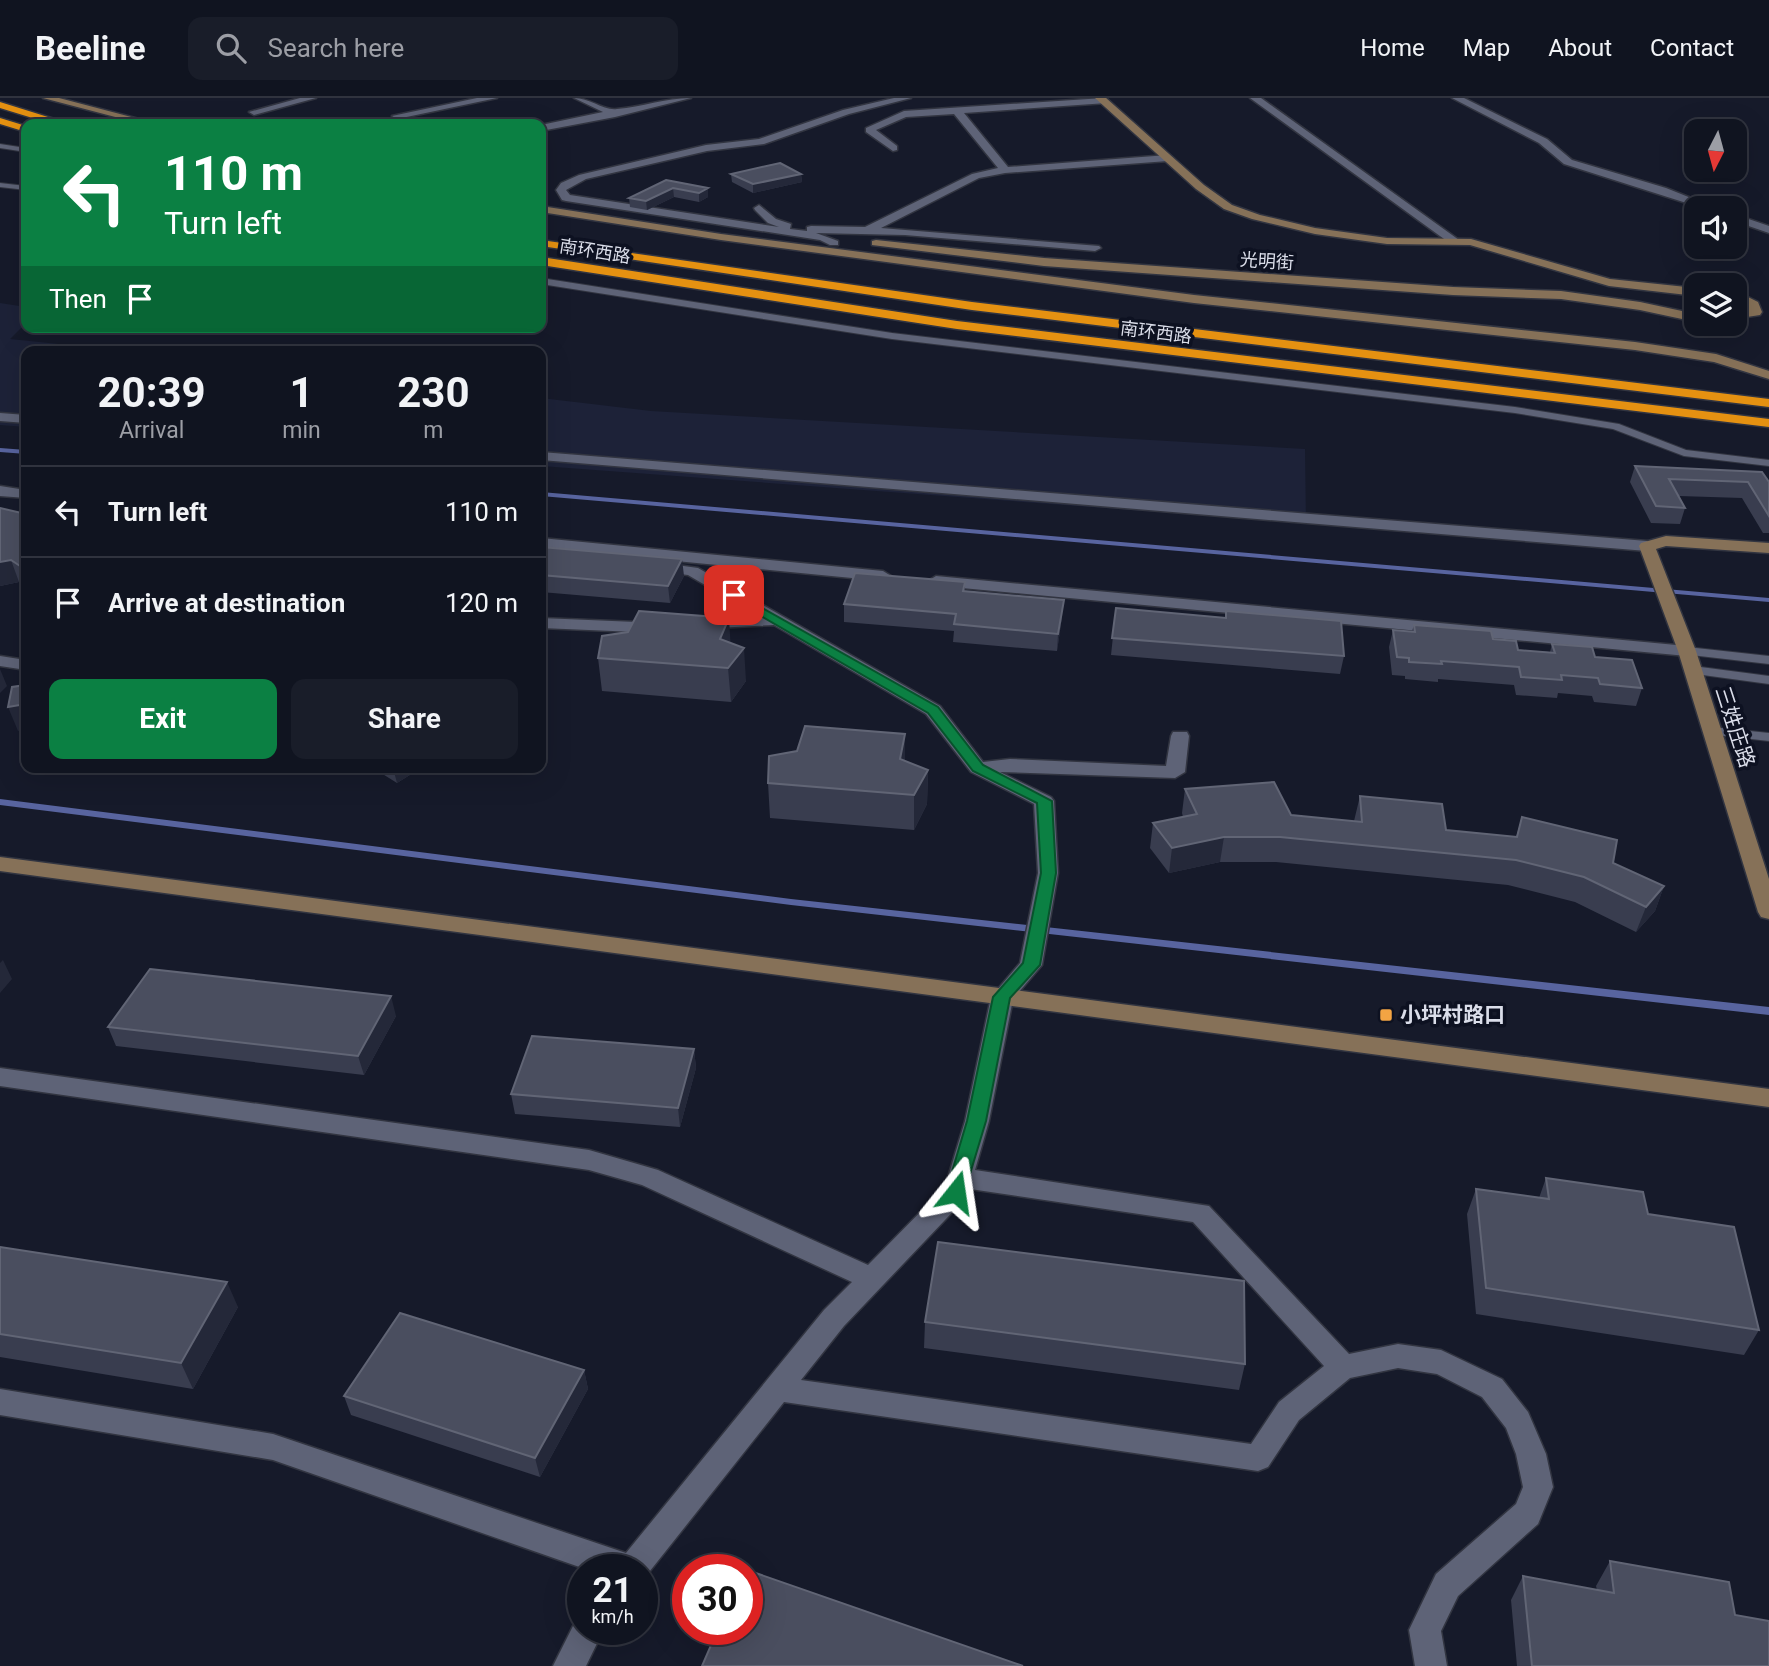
<!DOCTYPE html>
<html lang="en">
<head>
<meta charset="utf-8">
<style>
  body { margin:0; font-family:Roboto,"Noto Sans SC",sans-serif; background:#191d29; color:#f1f3f6; height:100vh; display:flex; flex-direction:column; font-size:26px; white-space:nowrap }
  * { box-sizing:border-box; margin:0 }
  p { font-size:23px; color:#9c9ea5 }
  .icon { flex:none; width:38px; height:38px; fill:none; stroke:currentColor; stroke-width:2; stroke-linecap:round; stroke-linejoin:round }
  .map { position:relative; flex:1; overflow:hidden }
  .drawer { position:absolute; left:21px; top:248px; width:525px; height:427px; display:flex; flex-direction:column; background:#101420; border-radius:14px; box-shadow:0 7px 28px #0002,0 0 0 2px #30333e }
  .drawer>* { flex:none }
  .top-card { position:absolute; left:21px; top:21px; width:525px; height:214px; border-radius:14px; box-shadow:0 7px 28px #0002,0 0 0 2px #30333e; background:#0b8043; color:#fff; overflow:hidden }
  .needle { width:46px; rotate:186deg }
  .buttons { position:absolute; left:1684px; top:21px; display:grid; gap:14px }
  .buttons a { display:grid; place-items:center; width:63px; height:63px; border-radius:14px; background:#101420; box-shadow:0 7px 28px #0002,0 0 0 2px #30333e; font-size:35px }
  .speed { position:absolute; left:567px; top:1456px; display:flex; gap:14px; font-size:35px; font-weight:700; text-align:center }
  .speed>* { display:grid; place-content:center; width:91px; height:91px; border-radius:50%; background:#101420; box-shadow:0 7px 28px #0002,0 0 0 2px #30333e; line-height:1 }
  .speed small { font-size:18px; font-weight:400 }
  .speed .limit { border:10px solid #d22; background:#fff; color:#111 }
  .pin { position:absolute; display:grid; place-items:center; width:60px; height:60px; color:#fff; margin:-30px; border-radius:14px; box-shadow:0 4px 10px #0006 }
  .me { position:absolute; width:77px; margin:-38px; rotate:15deg; stroke-linejoin:round; filter:drop-shadow(0 0 5px #0008) }
  .turn { display:flex; align-items:center; gap:24px; height:147px; padding:0 28px; font-size:32px }
  .turn .icon { width:91px; height:91px; stroke-width:2.5 }
  .turn b { display:block; font-size:49px; line-height:60px }
  .then { display:flex; align-items:center; height:66px; padding:0 28px; background:#0003; gap:14px; font-size:26px }
  .eta { display:flex; justify-content:space-evenly; align-items:center; height:119px; text-align:center }
  .eta b { font-size:42px; font-weight:700; line-height:49px }
  .cta { display:flex; gap:14px; margin-top:auto; padding:14px 28px }
  .cta a { flex:1; height:80px; border-radius:14px; background:#0b8043; color:#fff; font-size:28px; font-weight:700; line-height:80px; text-align:center }
  .cta a+a { background:#191d29; color:#f1f3f6 }
  ul { padding:0; list-style:none }
  li { display:flex; align-items:center; gap:21px; height:91px; padding:0 28px; border-top:2px solid #30333e }
  li div { flex:1 }
  li b { display:block; font-size:26px }
  li em { font-style:normal }
  header { display:flex; align-items:center; gap:42px; box-sizing:border-box; height:98px; padding:0 35px; background:#101420; border-bottom:2px solid #30333e }
  header strong { font-size:33px }
  nav { display:flex; gap:38px; margin-inline-start:auto; font-size:24px }
  .search { width:490px; height:63px; background:#191d29; display:flex; align-items:center; gap:18px; box-sizing:border-box; padding:0 24px; border-radius:14px; color:#9c9ea5; font-size:26px }
  .map>svg:first-child { display:block }
  .built { fill:#1d2238 }
  .lines { fill:none; stroke-linecap:round; stroke-linejoin:round }
  .stream { fill:#58649f; fill-rule:evenodd }
  .lane-casing { stroke:#323541; stroke-width:2 }
  .street-casing { stroke:#323541; stroke-width:3 }
  .secondary-casing { stroke:#323541; stroke-width:3 }
  .highway-casing { stroke:#323541; stroke-width:3 }
  .lane { fill:#5e6377; fill-rule:evenodd }
  .street { fill:#5e6377; fill-rule:evenodd }
  .secondary { fill:#867158; fill-rule:evenodd }
  .highway { fill:#e59111; fill-rule:evenodd }
  .wall { fill:#393d4f }
  .shaded-wall { fill:#242839 }
  .building { fill:#4a4e5f; stroke:#616575; stroke-width:2 }
  .route { fill:#0b8043; stroke:#07532c; stroke-width:2 }
  .poi-dot { fill:#f3a443; stroke:#0d1121; stroke-width:2.5 }
  .labels { text-anchor:middle; dominant-baseline:central; stroke-width:7; stroke-linejoin:round; paint-order:stroke }
  .far-street-label { font-size:18px; fill:#dadde9; stroke:#0d1121 }
  .street-label { font-size:21px; fill:#dadde9; stroke:#0d1121 }
  .poi-label { font-size:21px; font-weight:bold; fill:#dadde9; stroke:#0d1121; text-anchor:start }
</style>
</head>
<body>
<header>
<strong>Beeline</strong>
<div class="search"><svg class="icon" aria-label="search" viewBox="0 0 24 24"><circle cx="10" cy="10" r="6"/><path d="M15 15l6 6"/></svg>Search here</div>
<nav><a>Home</a><a>Map</a><a>About</a><a>Contact</a></nav>
</header>
<div class="map">
<svg width="1769" height="1568" viewBox="0 0 1769 1568">
  <rect width="100%" height="100%" fill="#161a2a"/>
  <path class="built" d="M0 205 26 209V225L10 241 137 254H26V329L0 327Z
    M541 300 651 313 1305 351 1306 425 541 368Z"/>
  <g class="lines">
    <path class="stream" d="M0 350 26 352V356L0 354Z
      M541 394 1769 500V504L541 398Z
      M0 701 791 801 1769 909V917L791 807 0 707Z"/>
    <g class="lane-casing">
      <path id="lane" d="M0 46 26 50V54L0 50Z
        M0 85 26 88V92L0 89Z
        M541 180 892 235 1515 309 1619 326 1686 352 1769 362V368L1684 358 1613 331 1515 315 892 241 541 186Z
        M1687 549 1769 558V566L1682 556V550Z
        M1693 568 1769 578V586L1688 575V569Z
        M1712 629 1769 635V643L1707 636 1705 633 1707 630Z"/>
    </g>
    <g class="street-casing">
      <path id="street" d="M300 0H316L254 17 249 14Z
        M477 0H497L397 21 392 18Z
        M574 0C590 0 604 13 617 11 642 9 665 0 691 0L615 19 541 33V27L603 14Z
        M894 0H911L849 16 764 46 707 53 586 81 566 92 570 97 779 129 768 125 755 112 754 110 759 107 776 121 791 126 790 131 807 133V129L811 128 865 129 972 76 998 70 954 16 906 19 876 32 897 48V52L893 53 866 34V30L904 13 1104 0 1107 1V5L964 15 1008 69 1168 57 1173 60 1168 63 1005 75 979 80 881 130 1099 148 1101 150 1095 153 905 137 816 135 838 143V147H830L820 142 566 103 562 102 556 92 561 85 579 77 706 47 759 41 843 12Z
        M1250 0H1261L1459 142V146H1451Z
        M1452 0H1464L1547 41 1572 62 1666 90 1716 110H1702L1564 66 1539 45Z
        M1734 116 1769 128V135L1734 123Z
        M0 315 26 317V325L0 323Z
        M541 354 1647 443 1655 448 1647 453 541 362Z
        M0 388 26 392V400L0 398Z
        M541 440 883 473 891 478 883 483 541 450Z
        M655 464 698 470 940 608 983 664 1010 661 1166 668 1171 638 1173 634H1187L1189 638 1185 674 1175 680 1000 674 1051 699 1054 703 1058 775 1042 867 1013 901 989 1023 975 1072 1209 1108 1349 1256 1398 1246 1441 1252 1502 1281 1528 1314 1546 1356 1553 1389 1538 1426 1458 1498 1441 1533 1447 1568H1415L1409 1532 1436 1476 1516 1406 1523 1389 1516 1356 1506 1330 1482 1299 1437 1276 1398 1270 1350 1280 1299 1322 1268 1369 1258 1373 784 1304 642 1483V1472H588L273 1362 0 1317V1291L273 1336 626 1455 824 1212 852 1184 642 1087 589 1072 0 988V970L589 1052 658 1072 868 1167 945 1089 965 1023 991 899 1020 865 1038 775 1034 706 971 674 926 616 774 527 696 531 693 527 696 523 702 522 758 518 688 477 649 472 647 469 649 466ZM970 1091 1193 1124 1324 1268 1279 1304 1251 1346 801 1282 844 1228 965 1101Z
        M936 478 1687 548 1696 553 1687 558 930 487 928 483Z
        M541 520 660 525 669 530 660 535 541 530Z
        M0 558 26 562V572L0 568Z
        M583 1517V1531H604L586 1568H553L577 1520Z"/>
    </g>
    <g class="secondary-casing">
      <path id="secondary" d="M43 0H59L158 26H142Z
        M1095 0H1106L1204 87 1232 107 1260 117 1315 130 1387 140 1471 141 1610 181 1696 190V198L1609 188 1470 147 1387 146 1315 136 1252 121 1224 111 1196 91Z
        M541 108 721 136 1194 197 1635 244 1716 256 1769 273V281L1714 264 1635 252 1194 205 721 142 541 114Z
        M876 142 1044 160 1453 189 1561 193 1640 204 1696 216V224L1640 212 1561 201 1453 197 1044 168 872 147V143Z
        M1734 192 1758 204 1762 214 1760 217 1734 221V213L1749 211 1734 201Z
        M1666 438 1769 445V455L1666 448 1656 451 1696 553 1769 781V821L1761 819 1758 814 1678 553 1639 448 1641 445Z
        M0 759 1769 991V1009L0 773Z"/>
    </g>
    <g class="highway-casing">
      <path id="highway" d="M0 4 64 24 66 26H52L0 10Z
        M0 20 26 28V34L0 26Z
        M541 142 972 204 1769 301V309L972 212 541 148Z
        M541 159 957 223 1769 321V329L957 231 541 167Z"/>
    </g>
    <use href="#lane" class="lane"/>
    <use href="#street" class="street"/>
    <use href="#secondary" class="secondary"/>
    <use href="#highway" class="highway"/>
  </g>
  <path class="wall" d="M541 54H542L544 71H541Z
    M731 76H801L802 84 753 95 732 84Z
    M666 82 708 99 699 104 674 99 647 112 630 109 629 100Z
    M1635 368 1769 384V435H1763L1742 400 1679 398 1685 410 1680 426 1651 425 1630 384Z
    M26 416V489L19 484 0 488Z
    M541 449 684 478 670 505 541 494Z
    M965 484V493L1062 519 1057 553 953 544 954 533 844 524V506Z
    M1116 510 1225 520 1226 513 1344 558 1340 576 1111 557Z
    M1414 527 1493 541 1518 552 1550 554 1552 546 1595 559 1642 590 1636 608 1594 604 1592 598 1558 595 1557 600 1516 597 1514 587 1438 581V584L1405 581V578L1392 577 1389 549 1393 532 1412 533Z
    M730 545 746 583 731 604 602 593 598 560Z
    M905 636V663L928 672 927 706 914 732 770 720 768 685Z
    M373 670H421L397 685Z
    M1185 691 1291 717 1354 723 1360 698 1446 732 1516 739 1522 719 1613 765 1664 788 1655 813 1636 834 1575 804 1508 787 1276 764H1220L1169 775 1150 750 1153 725 1183 719 1182 715Z
    M396 918 364 977 116 948 108 929Z
    M694 951 696 970 680 1029 515 1016 511 996Z
    M1546 1080 1648 1116 1759 1232 1744 1257 1476 1216 1467 1116 1476 1091 1539 1100Z
    M0 1149 238 1209 193 1291 0 1259Z
    M925 1224 1245 1266 1239 1292 924 1250Z
    M584 1272 588 1291 540 1379 351 1317 344 1298Z
    M1610 1463 1735 1517 1769 1568H1517L1511 1502 1523 1478 1597 1492 1596 1488Z"/>
  <path class="shaded-wall" d="M801 76 802 84 753 95V86Z
    M673 90 674 99 647 112 646 103Z
    M708 90V99L699 104V95Z
    M682 461 684 478 670 505 668 488Z
    M11 462 19 484 0 488V464Z
    M1064 502 1062 519 1057 553 1058 536Z
    M729 520 731 553 720 541Z
    M744 550 746 583 731 604 728 570Z
    M0 571 7 588 0 595Z
    M26 606V631L18 633 8 609Z
    M905 636V670L900 661Z
    M393 670H421L397 685Z
    M928 672 927 706 914 732V697Z
    M1224 739 1220 764 1169 775 1172 750Z
    M1664 788 1655 813 1636 834 1646 809Z
    M3 862 12 881 0 895V865Z
    M391 898 396 918 364 977 358 958Z
    M694 951 696 970 680 1029 678 1010Z
    M227 1184 238 1209 193 1291 181 1265Z
    M584 1272 588 1291 540 1379 535 1360Z"/>
  <path class="building" d="M780 65 801 76 753 86 731 76Z
    M666 82 708 90 699 95 673 90 646 103 629 100Z
    M1635 368 1762 374 1769 384V418L1748 384 1669 381 1685 410 1656 408Z
    M0 410 26 416V472L11 462 0 464Z
    M541 449 682 461 668 488 541 477Z
    M855 475 965 484 963 493 1064 502 1058 536 954 526 956 516 844 506Z
    M1116 510 1226 520V513L1341 523 1344 558 1112 540Z
    M639 513 729 520 720 541 744 550 728 570 598 560 602 538 628 534Z
    M1414 527 1491 533 1493 541 1516 543 1518 552 1555 555 1552 546 1592 549 1595 559 1632 562 1642 590 1600 586 1598 580 1561 577 1562 582 1521 579 1519 569 1441 563 1442 566 1409 564V560L1397 559 1393 532 1415 534Z
    M26 587V606L8 609 12 589Z
    M805 628 905 636 900 661 928 672 914 697 768 685 769 658 797 653Z
    M1274 684 1291 717 1362 724 1360 698 1442 706 1446 732 1517 739 1522 719 1617 742 1613 765 1664 788 1646 809 1584 779 1516 762 1280 739H1224L1172 750 1153 725 1197 716 1185 691Z
    M150 871 391 898 358 958 108 929Z
    M532 938 694 951 678 1010 511 996Z
    M1546 1080 1643 1094 1648 1116 1734 1129 1759 1232 1486 1190 1476 1091 1549 1101Z
    M938 1144 1244 1183 1245 1266 925 1224Z
    M0 1149 227 1184 181 1265 0 1236Z
    M400 1215 584 1272 535 1360 344 1298Z
    M1610 1463 1729 1484 1735 1517 1769 1523V1568H1532L1523 1478 1614 1495Z
    M747 1472 1023 1568H702L718 1531H747Z"/>
  <path class="route" d="M734 494 938 609 983 667 1052 703 1056 775 1040 867 1010 900 986 1023 963 1099 956 1102 949 1099 946 1094 967 1023 993 899 1023 865 1041 775 1037 705 973 673 928 615 730 500V495Z"/>
  <rect class="poi-dot" x="1379" y="910" width="14" height="14" rx="3.5"/>
  <g class="labels">
    <g class="far-street-label">
      <text transform="translate(595 153) rotate(9)">南环西路</text>
      <text transform="translate(1267 163) rotate(4)">光明街</text>
      <text transform="translate(1156 234) rotate(7)">南环西路</text>
    </g>
    <g class="street-label">
      <text transform="translate(1735 629) rotate(72)">三姓庄路</text>
    </g>
    <g class="poi-label">
      <text x="1400" y="917">小坪村路口</text>
    </g>
  </g>
</svg>
<div class="buttons">
<a><svg class="needle" viewBox="-14 -14 28 28"><path d="M0-13l5 13h-10z" fill="#e53935"/><path d="M0 13l5-13h-10z" fill="#9c9ea5"/></svg></a>
<a><svg class="icon" aria-label="sound" viewBox="0 0 24 24"><path d="M4 9h4l5-4v14l-5-4H4zM17 9q2 3 0 6"/></svg></a>
<a><svg class="icon" aria-label="layers" viewBox="0 0 24 24"><path d="M12 4l9 5-9 5-9-5zM3 14l9 5 9-5"/></svg></a>
</div>
<div class="speed"><div>21<small>km/h</small></div><div class="limit">30</div></div>
<div class="pin" style="left:734px;top:497px;background:#d93025"><svg class="icon" aria-label="arrive" viewBox="0 0 24 24"><path d="M6 21V4h12l-3 4 3 4H6"/></svg></div>
<svg class="me" style="left:956px;top:1094px" viewBox="-20 -20 40 40"><path d="M0-17L14 15 0 8-14 15z" fill="#0b8043" stroke="#fff" stroke-width="4"/></svg>
<div class="top-card">
<div class="turn"><svg class="icon" aria-label="left" viewBox="0 0 24 24"><path d="M17 20v-9H6M10 6l-5 5 5 5"/></svg><div><b>110 m</b>Turn left</div></div>
<div class="then">Then<svg class="icon" aria-label="arrive" viewBox="0 0 24 24"><path d="M6 21V4h12l-3 4 3 4H6"/></svg></div>
</div>
<section class="drawer">
<div class="eta">
<div><b>20:39</b><p>Arrival</p></div>
<div><b>1</b><p>min</p></div>
<div><b>230</b><p>m</p></div>
</div>
<ul>
<li><svg class="icon" aria-label="left" viewBox="0 0 24 24"><path d="M17 20v-9H6M10 6l-5 5 5 5"/></svg><div><b>Turn left</b></div><em>110 m</em></li>
<li><svg class="icon" aria-label="arrive" viewBox="0 0 24 24"><path d="M6 21V4h12l-3 4 3 4H6"/></svg><div><b>Arrive at destination</b></div><em>120 m</em></li>
</ul>
<div class="cta"><a>Exit</a><a>Share</a></div>
</section>
</div>
</body>
</html>
